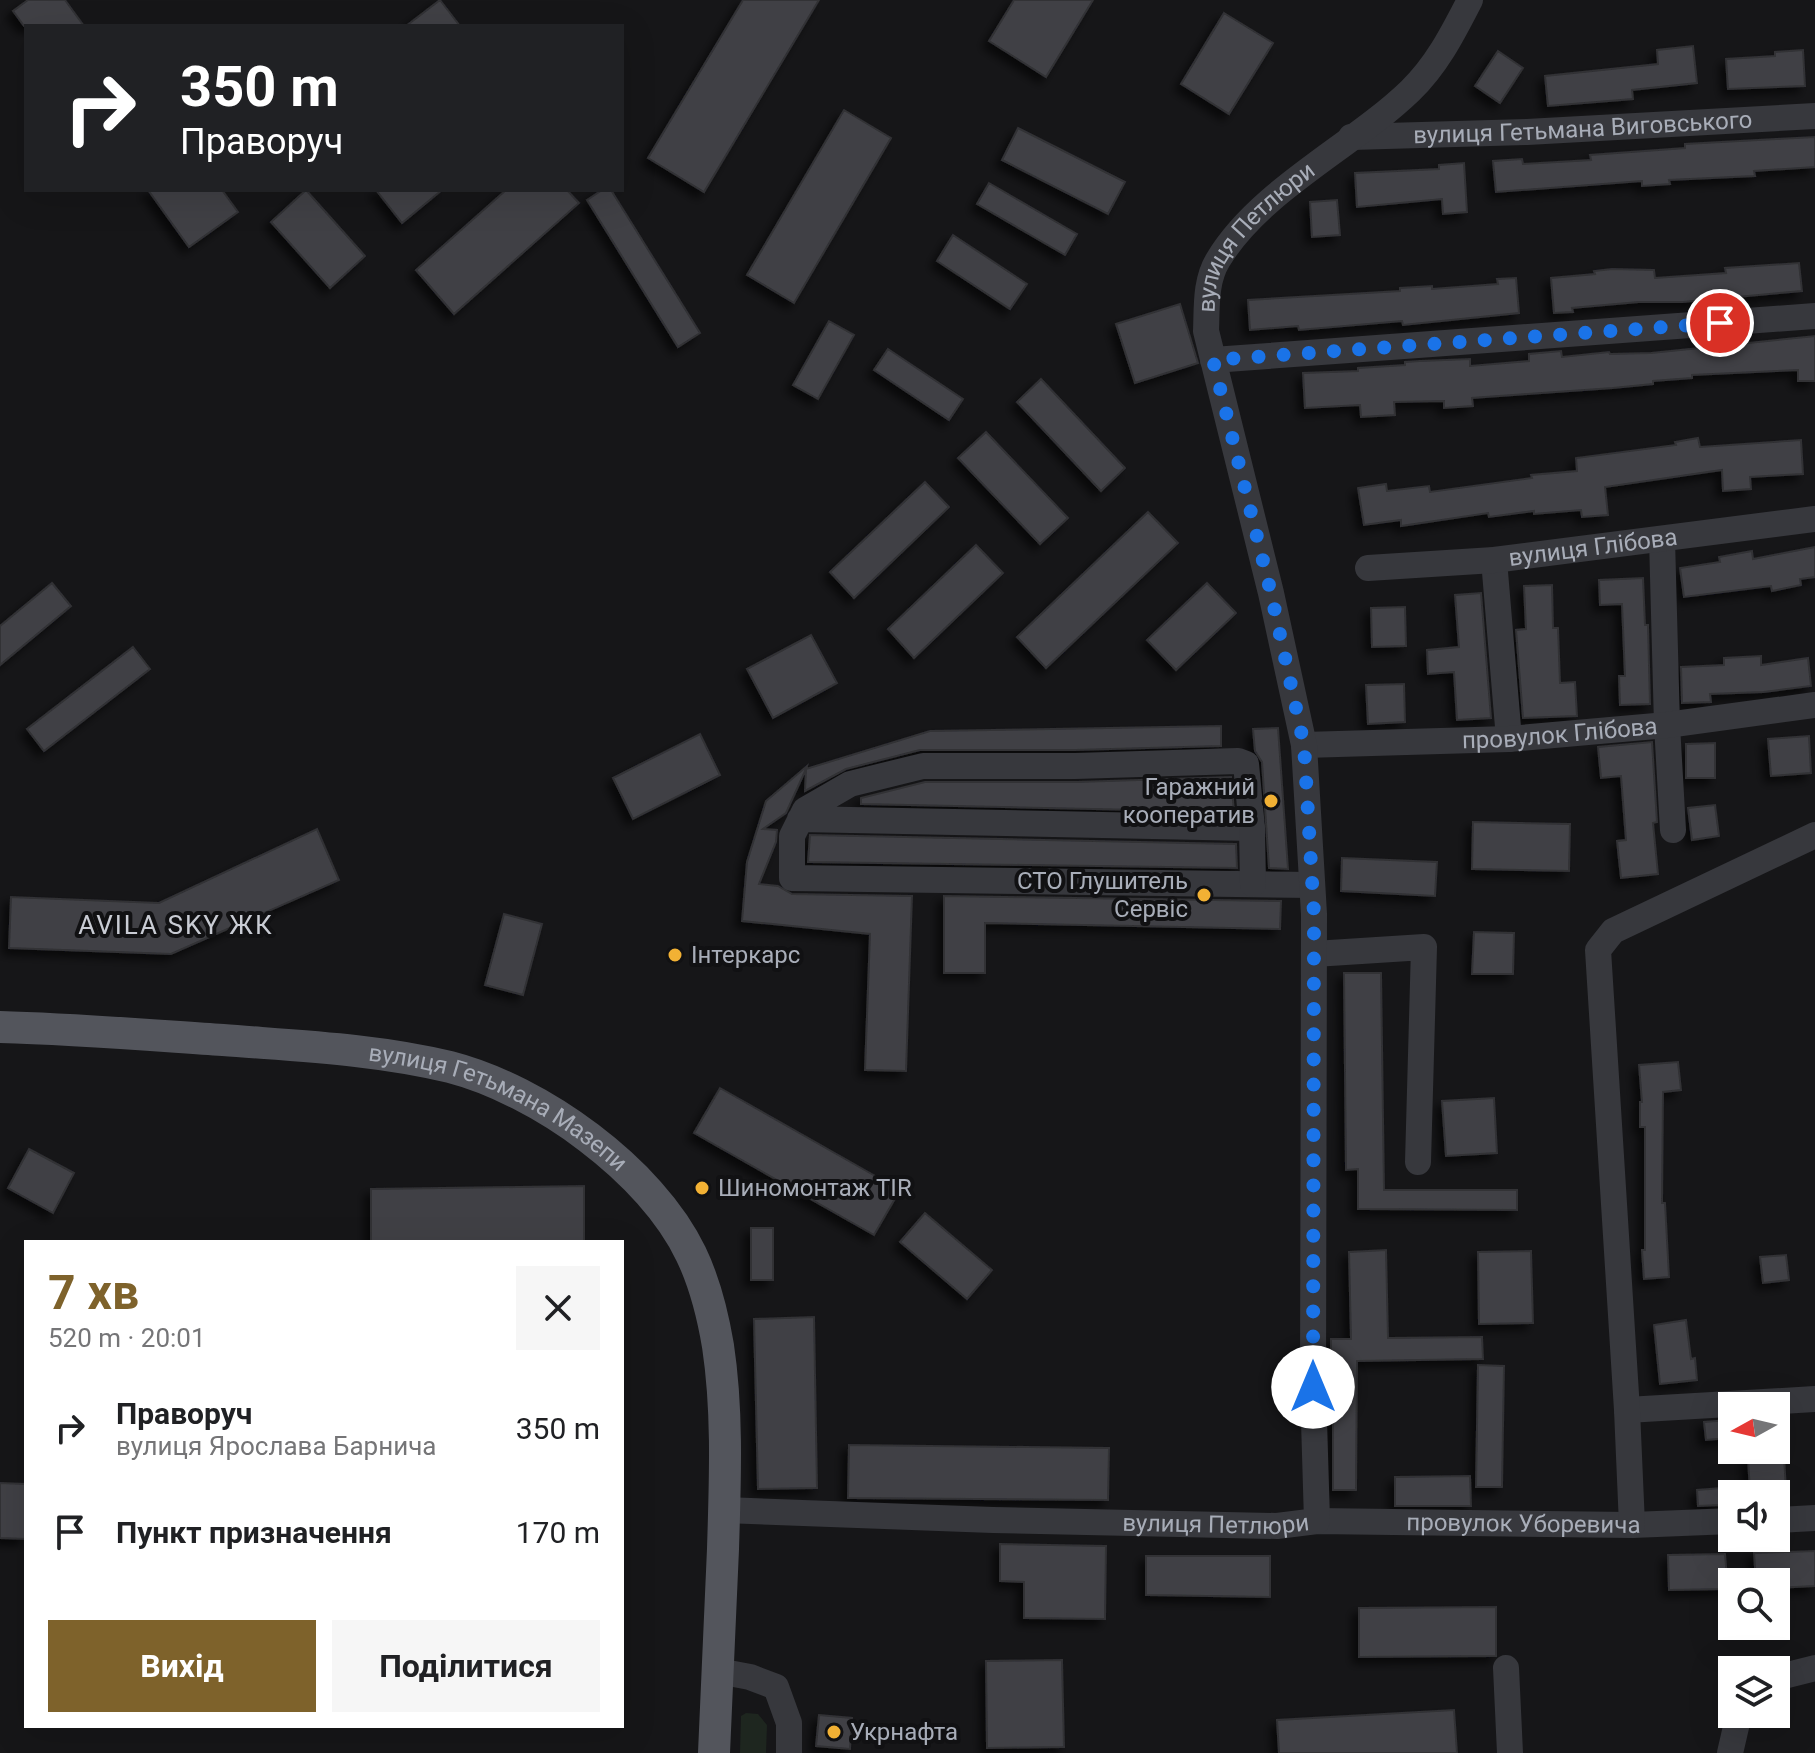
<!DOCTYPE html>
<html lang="uk">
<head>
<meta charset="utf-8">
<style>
  body { margin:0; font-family:Roboto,sans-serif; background:#f6f6f6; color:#202124; height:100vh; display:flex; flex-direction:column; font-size:30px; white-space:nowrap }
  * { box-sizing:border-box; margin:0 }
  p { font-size:26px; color:#757577 }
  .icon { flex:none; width:44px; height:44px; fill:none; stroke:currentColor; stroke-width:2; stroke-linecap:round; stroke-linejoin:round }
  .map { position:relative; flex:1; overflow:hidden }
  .sheet { position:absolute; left:24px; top:1240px; width:600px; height:488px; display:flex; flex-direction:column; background:#fff; border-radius:0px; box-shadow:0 8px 32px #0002 }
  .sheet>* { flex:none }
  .banner { position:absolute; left:24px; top:24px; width:600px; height:168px; border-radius:0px; box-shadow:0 8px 32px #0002; background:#202124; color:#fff; overflow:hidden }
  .needle { width:52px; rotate:262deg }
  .buttons { position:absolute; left:1718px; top:1392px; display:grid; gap:16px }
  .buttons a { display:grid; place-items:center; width:72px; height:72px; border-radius:0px; background:#fff; box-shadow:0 8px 32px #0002; font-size:40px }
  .pin { position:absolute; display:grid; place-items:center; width:68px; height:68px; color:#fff; margin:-34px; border:4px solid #fff; border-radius:50%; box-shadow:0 2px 8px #0007 }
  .me { position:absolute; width:88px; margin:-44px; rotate:0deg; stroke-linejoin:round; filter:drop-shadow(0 0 6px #0008) }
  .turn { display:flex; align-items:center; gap:28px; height:168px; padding:0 24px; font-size:36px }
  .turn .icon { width:104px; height:104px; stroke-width:2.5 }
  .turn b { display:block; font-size:56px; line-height:68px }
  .round { display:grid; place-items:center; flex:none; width:84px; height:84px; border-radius:0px; background:#f6f6f6 }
  .head { display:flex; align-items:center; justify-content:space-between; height:136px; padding:0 24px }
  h1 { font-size:48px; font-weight:700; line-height:60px; color:#7e622b }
  .action { display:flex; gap:16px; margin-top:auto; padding:16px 24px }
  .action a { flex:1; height:92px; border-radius:0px; background:#7e622b; color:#fff; font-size:32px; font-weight:700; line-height:92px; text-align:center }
  .action a+a { background:#f6f6f6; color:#202124 }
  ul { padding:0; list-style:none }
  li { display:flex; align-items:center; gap:24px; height:104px; padding:0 24px }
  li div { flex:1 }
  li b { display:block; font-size:30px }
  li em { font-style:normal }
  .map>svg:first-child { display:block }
  .green { fill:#1e261f }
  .building { fill:#404145; stroke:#303034; stroke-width:2; filter:url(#shadow) }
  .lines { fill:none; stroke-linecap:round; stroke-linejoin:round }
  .minor { stroke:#37383d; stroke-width:26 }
  .major { stroke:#53555c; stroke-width:32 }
  .route { stroke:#1a73e8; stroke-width:14; stroke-dasharray:0 25.2 }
  .poi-dot { fill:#f2b134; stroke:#111113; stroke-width:3 }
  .labels { text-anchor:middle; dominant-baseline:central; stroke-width:8; stroke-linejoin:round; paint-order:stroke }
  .street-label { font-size:24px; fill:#a8adb8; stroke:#111113 }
  .poi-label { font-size:24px; fill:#a8adb8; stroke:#111113; text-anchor:start }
  .neighbourhood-label { font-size:26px; letter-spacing:2px; fill:#c9ccd4; stroke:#111113 }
</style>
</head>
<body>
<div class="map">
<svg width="1815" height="1753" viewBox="0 0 1815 1753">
  <defs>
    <filter id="shadow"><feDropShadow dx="-6" dy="6" stdDeviation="4" flood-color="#0009"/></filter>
  </defs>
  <rect width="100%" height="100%" fill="#161618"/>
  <path class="green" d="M746 1713 758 1714 767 1725 766 1753H740L741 1716Z"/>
  <path class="building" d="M28 0H65L84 26H24L13 11Z
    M440 0 460 26H406Z
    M743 0H819L704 192 648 158Z
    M1014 0H1093L1046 77 989 41Z
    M1224 13 1273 43 1229 114 1181 84Z
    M1693 46 1697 83 1632 90 1633 99 1548 106 1545 76 1658 64 1657 50Z
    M1803 50 1805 86 1728 89 1726 59 1775 56V52Z
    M1498 51 1523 68 1500 103 1475 86Z
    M844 110 891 138 794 303 747 275Z
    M1018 128 1125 182 1108 214 1002 160Z
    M1815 137V167L1754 171 1755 176 1669 180 1670 184 1642 186V181L1496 192 1493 161 1522 159 1523 164 1591 160 1590 155 1685 148V144Z
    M1464 163 1467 212 1443 214 1442 199 1357 207 1355 173 1439 169V165Z
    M989 183 1077 234 1065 255 977 204Z
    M148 190H222L238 212 189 247Z
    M306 190 365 256 330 288 271 222Z
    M376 190H442L402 223Z
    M506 190H567L579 203 454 314 416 270Z
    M602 190H611L700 333 678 347 587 200Z
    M1337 200 1340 235 1312 237 1310 202Z
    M953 235 1027 284 1010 309 937 261Z
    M1799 263 1802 291 1683 302H1639L1572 308 1573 312 1554 313 1551 278 1595 274 1594 271 1612 269 1654 270 1655 278 1726 273 1725 268Z
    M1516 278 1519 313 1403 325 1402 321 1299 330 1298 326 1250 330 1248 300 1400 291V288L1432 286V289L1498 284 1497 279Z
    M1180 304 1198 363 1135 383 1116 324Z
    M829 321 854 335 818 399 793 385Z
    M1815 336V381H1798V370L1692 375V378L1653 381V384L1613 388 1472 398 1473 406 1444 408V401L1394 402 1395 415 1361 417 1360 405 1305 408 1303 373 1358 371V368L1405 365V362L1420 361 1470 359V366L1529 361V354L1561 351 1562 357 1609 352 1610 354 1651 353Z
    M888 349 963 399 949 420 874 370Z
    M1041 379 1125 468 1101 491 1017 402Z
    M986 432 1068 518 1040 544 958 458Z
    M1698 438 1700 447 1801 440 1803 474 1750 477 1751 489 1723 491 1722 470 1605 487 1608 515 1582 517 1581 510 1534 514V511L1489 517 1488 513 1401 526V520L1364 525 1358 488 1386 484 1387 491 1429 486 1430 492 1532 478 1531 475 1577 471 1576 458 1676 445 1675 442Z
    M925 482 949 507 854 598 830 572Z
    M1148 512 1178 543 1046 668 1017 637Z
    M976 545 1003 573 914 658 888 629Z
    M1815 547V577L1800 579 1801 585 1772 591 1771 586 1684 597 1680 568 1720 562 1719 557 1752 551 1753 559Z
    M1643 578 1645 625H1648L1650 704 1620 705 1619 676H1625L1622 604 1600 605 1599 580Z
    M52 583 71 606 0 665V626Z
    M1207 583 1236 613 1176 670 1147 640Z
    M1552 585 1553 628H1558L1560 683 1575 682 1577 716 1523 718 1516 630 1526 629 1524 586Z
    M1481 593 1491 718 1457 720 1454 672 1428 674 1427 650 1459 647 1455 595Z
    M1405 607 1406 646 1372 647 1371 608Z
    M811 635 837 683 773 718 747 669Z
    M133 647 150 669 44 751 27 729Z
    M1761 656V665L1808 658 1811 686 1764 692 1710 694 1711 702 1682 703 1681 667 1724 665V658Z
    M1404 684 1405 722 1368 724 1366 685Z
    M1221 726V746L1075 750H920L846 769 805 791 806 769 786 813 763 829 777 830 776 842 759 884 778 886 792 894 912 896 906 1071 865 1070 870 934 742 921 747 862 766 801 807 766 806 769 930 731Z
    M1278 728 1288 869 1269 868 1262 762 1255 751 1253 729Z
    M700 734 720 775 633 819 613 778Z
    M1809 736 1811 773 1771 776 1768 739Z
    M1652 742 1657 822 1653 823 1658 874 1621 878 1617 841 1626 840 1621 776 1601 778 1598 747Z
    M1715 743V778H1686V744Z
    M1231 777 1234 812 861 804V798L925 782H1076Z
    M1715 805 1719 836 1692 840 1688 808Z
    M1473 822 1570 824 1569 871 1472 869Z
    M317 829 339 880 171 954 9 948 11 897 159 903Z
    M810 835 1236 844 1237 868 808 862Z
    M1342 858 1437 862 1435 896 1341 891Z
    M944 896 1281 901 1280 929 985 923V973H944Z
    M504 914 542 924 523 995 485 985Z
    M1474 932 1514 933 1513 974H1472Z
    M1344 973H1381L1384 1190H1517V1210L1358 1209V1169L1346 1170Z
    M1678 1062 1681 1090 1663 1092 1662 1203H1665L1669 1277 1644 1279 1642 1250H1645V1127H1640V1102H1642L1639 1065Z
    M720 1088 900 1190 874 1235 694 1133Z
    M1494 1098 1497 1153 1446 1156 1442 1101Z
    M29 1149 74 1173 53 1213 8 1188Z
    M584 1186V1242H371V1189Z
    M925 1213 992 1270 967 1299 900 1242Z
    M751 1228H773V1280H751Z
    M1386 1250 1388 1338 1482 1337 1483 1359 1357 1361 1356 1490H1333V1362H1331V1339H1351L1349 1252Z
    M1531 1251 1533 1323 1479 1324 1478 1252Z
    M1786 1255 1789 1280 1763 1283 1760 1257Z
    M814 1317 817 1488 758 1489 754 1319Z
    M1686 1320 1691 1359 1695 1358 1697 1380 1660 1384 1654 1325Z
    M1478 1365 1504 1366 1502 1487H1476Z
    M1728 1420 1729 1438 1706 1440 1704 1422Z
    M849 1445 1109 1448 1108 1500 848 1498Z
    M1784 1456 1786 1490 1750 1492 1748 1458Z
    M1470 1476 1471 1506H1395V1477Z
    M0 1483 26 1484V1539L0 1538Z
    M1721 1488 1722 1505 1698 1506 1697 1490Z
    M1000 1544 1106 1546 1105 1619 1024 1618V1582L1000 1581Z
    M1815 1551V1586L1776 1588V1582H1756L1754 1553Z
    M1725 1554 1728 1589 1669 1590 1668 1555Z
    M1146 1556H1270V1597L1146 1595Z
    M1496 1607V1656L1359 1657V1608Z
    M1062 1660 1064 1747 987 1748 986 1661Z
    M1454 1710 1457 1753H1279L1277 1720Z
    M819 1715 852 1718 850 1749 816 1746Z"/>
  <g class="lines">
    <g class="minor">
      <path id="s1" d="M1351 137 1527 132 1815 116"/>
      <path d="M1213 360 1815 316"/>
      <path d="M1662 539 1667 725 1673 830"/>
      <path d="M1494 560 1509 739"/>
      <path id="s2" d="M1368 568 1494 560 1815 519"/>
      <path id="s3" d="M1304 745 1509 739 1667 725 1815 705"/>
      <path d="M800 819 1252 828 1246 764 1238 761 1075 766H923L850 784 805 810 792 836V878L1312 885"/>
      <path d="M1252 828 1253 884"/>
      <path d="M1314 954 1424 947 1418 1162"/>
      <path d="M1627 1410 1815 1399"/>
      <path id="s4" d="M724 1510 993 1520 1277 1526 1317 1521 1632 1525 1732 1521"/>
      <path d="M1776 1520 1815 1518"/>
      <path id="s5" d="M1317 1521 1313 1387 1314 914 1304 745 1271 593 1206 331C1207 308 1205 281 1218 260 1259 191 1353 146 1410 91 1437 65 1453 33 1470 0"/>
      <path d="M1632 1525 1627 1410 1598 950 1613 931 1815 835"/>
      <path d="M1506 1668 1510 1753"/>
      <path d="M718 1671 750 1677 776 1687 789 1723V1753"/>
      <path d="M1776 1678 1815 1668"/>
      <path d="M1730 1753 1739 1714"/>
    </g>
    <path class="major" id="s6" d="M0 1027C74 1029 148 1035 223 1040 299 1046 376 1049 450 1067 539 1090 651 1170 691 1254 704 1281 713 1316 718 1346 728 1412 725 1482 723 1549 720 1617 717 1685 714 1753"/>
  </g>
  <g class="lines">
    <path class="route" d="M1313 1387 1314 914 1304 745 1271 593 1213 360 1720 323"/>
  </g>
  <g class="poi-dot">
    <circle cx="1271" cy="801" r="8"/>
    <circle cx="1204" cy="895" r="8"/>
    <circle cx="675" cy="955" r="8"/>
    <circle cx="702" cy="1188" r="8"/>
    <circle cx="834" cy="1732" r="8"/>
  </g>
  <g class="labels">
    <g class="street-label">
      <text stroke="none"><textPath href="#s1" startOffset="232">вулиця Гетьмана Виговського</textPath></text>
      <text stroke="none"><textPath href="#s5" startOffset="1314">вулиця Петлюри</textPath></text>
      <text stroke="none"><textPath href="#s2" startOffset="226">вулиця Глібова</textPath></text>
      <text stroke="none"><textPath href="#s3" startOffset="256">провулок Глібова</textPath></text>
      <text stroke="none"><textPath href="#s6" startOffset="512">вулиця Гетьмана Мазепи</textPath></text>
      <text stroke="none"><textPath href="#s4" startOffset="492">вулиця Петлюри</textPath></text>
      <text stroke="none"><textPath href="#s4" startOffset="800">провулок Уборевича</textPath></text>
    </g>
    <g class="poi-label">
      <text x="1255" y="787" text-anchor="end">Гаражний<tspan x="1255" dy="28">кооператив</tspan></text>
      <text x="1188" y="881" text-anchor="end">СТО Глушитель<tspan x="1188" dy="28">Сервіс</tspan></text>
      <text x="691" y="955">Інтеркарс</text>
      <text x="718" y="1188">Шиномонтаж TIR</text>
      <text x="850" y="1732">Укрнафта</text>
    </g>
    <g class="neighbourhood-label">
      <text x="176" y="925">AVILA SKY ЖК</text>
    </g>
  </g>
</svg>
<div class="buttons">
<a><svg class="needle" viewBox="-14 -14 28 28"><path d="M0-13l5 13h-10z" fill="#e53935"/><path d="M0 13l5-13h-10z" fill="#757577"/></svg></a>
<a><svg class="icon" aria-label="sound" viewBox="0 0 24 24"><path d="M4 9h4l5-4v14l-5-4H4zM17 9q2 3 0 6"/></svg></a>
<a><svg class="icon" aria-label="search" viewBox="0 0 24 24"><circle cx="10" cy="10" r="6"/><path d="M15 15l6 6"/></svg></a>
<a><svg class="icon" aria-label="layers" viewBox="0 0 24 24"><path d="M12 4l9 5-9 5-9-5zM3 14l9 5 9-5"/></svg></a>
</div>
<div class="pin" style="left:1720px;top:323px;background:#d93025"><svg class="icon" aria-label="arrive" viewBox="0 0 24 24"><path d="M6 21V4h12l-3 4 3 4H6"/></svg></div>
<svg class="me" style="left:1313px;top:1387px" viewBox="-20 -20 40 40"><circle r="19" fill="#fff"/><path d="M0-13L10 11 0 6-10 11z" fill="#1a73e8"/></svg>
<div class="banner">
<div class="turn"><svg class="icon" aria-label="right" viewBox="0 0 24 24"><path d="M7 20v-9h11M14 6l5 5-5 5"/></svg><div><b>350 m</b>Праворуч</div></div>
</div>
<section class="sheet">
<div class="head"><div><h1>7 хв</h1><p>520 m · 20:01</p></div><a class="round"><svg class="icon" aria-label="close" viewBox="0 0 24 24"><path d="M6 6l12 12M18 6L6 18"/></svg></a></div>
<ul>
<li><svg class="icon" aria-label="right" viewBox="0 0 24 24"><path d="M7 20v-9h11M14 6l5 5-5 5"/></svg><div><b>Праворуч</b><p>вулиця Ярослава Барнича</p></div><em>350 m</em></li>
<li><svg class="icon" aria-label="arrive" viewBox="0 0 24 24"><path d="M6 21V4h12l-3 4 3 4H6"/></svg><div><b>Пункт призначення</b></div><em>170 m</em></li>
</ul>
<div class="action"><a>Вихід</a><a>Поділитися</a></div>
</section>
</div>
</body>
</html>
